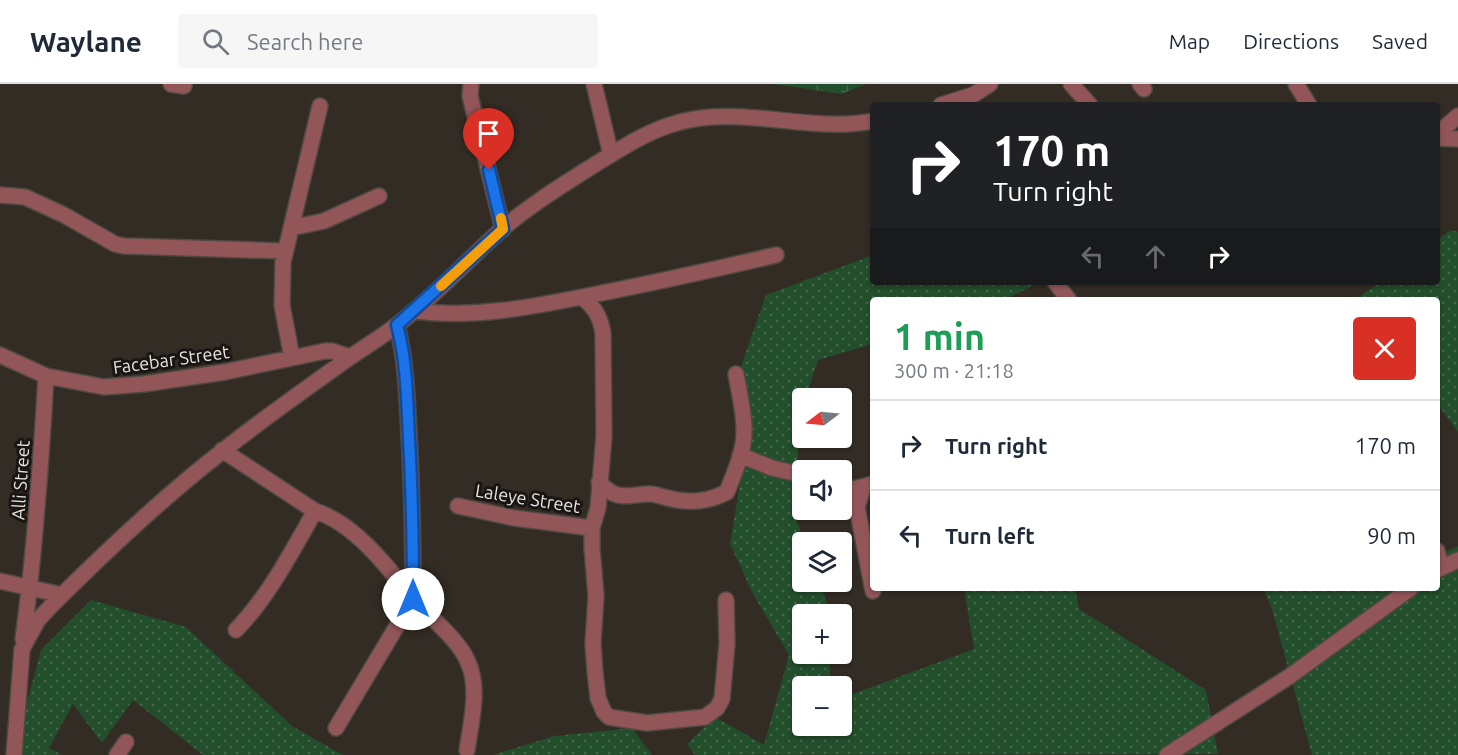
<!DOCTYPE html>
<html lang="en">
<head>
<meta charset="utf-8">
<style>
  body { margin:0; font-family:Ubuntu,sans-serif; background:#f6f6f7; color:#1f2937; height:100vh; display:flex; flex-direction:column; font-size:22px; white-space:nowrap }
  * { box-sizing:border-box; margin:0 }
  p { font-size:20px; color:#747a83 }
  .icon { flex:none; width:33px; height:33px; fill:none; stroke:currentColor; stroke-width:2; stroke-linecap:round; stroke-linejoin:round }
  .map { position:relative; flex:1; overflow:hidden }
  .panel { position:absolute; left:870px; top:213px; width:570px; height:294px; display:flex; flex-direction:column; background:#fff; border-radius:6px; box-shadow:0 2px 4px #0004 }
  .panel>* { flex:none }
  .banner { position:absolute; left:870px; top:18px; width:570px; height:183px; border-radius:6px; box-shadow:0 2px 4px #0004; background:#202124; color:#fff; overflow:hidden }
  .needle { width:39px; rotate:254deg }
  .fabs { position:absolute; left:792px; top:304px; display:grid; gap:12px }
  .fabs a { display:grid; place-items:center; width:60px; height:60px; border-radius:6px; background:#fff; box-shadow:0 2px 4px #0004; font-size:30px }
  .pin { position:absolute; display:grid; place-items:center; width:51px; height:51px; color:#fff; margin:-62px -26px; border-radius:50% 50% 50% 0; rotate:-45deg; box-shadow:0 0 6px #0007 }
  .pin .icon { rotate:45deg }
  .me { position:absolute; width:66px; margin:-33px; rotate:0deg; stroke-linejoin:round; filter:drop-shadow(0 0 4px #0008) }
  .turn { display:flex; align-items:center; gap:21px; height:126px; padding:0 24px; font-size:27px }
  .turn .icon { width:78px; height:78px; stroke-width:2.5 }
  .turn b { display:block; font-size:42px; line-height:51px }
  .lanes { display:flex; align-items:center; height:57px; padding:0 24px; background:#0003; justify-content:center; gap:30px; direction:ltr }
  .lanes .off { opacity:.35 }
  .round { display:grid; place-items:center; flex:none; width:63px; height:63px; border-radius:6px; background:#f6f6f7 }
  .overview { display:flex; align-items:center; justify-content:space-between; height:102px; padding:0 24px }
  h1 { font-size:36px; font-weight:600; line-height:45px; color:#1e9e55 }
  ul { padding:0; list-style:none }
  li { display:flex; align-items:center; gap:18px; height:90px; padding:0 24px; border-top:2px solid #e0e1e3 }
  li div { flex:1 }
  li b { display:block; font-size:22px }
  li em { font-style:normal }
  header { display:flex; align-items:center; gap:36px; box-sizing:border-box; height:84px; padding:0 30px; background:#fff; border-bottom:2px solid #e0e1e3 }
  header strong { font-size:28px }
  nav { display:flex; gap:33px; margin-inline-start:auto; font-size:21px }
  .search { width:420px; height:54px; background:#f6f6f7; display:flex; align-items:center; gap:15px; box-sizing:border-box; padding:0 21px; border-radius:6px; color:#747a83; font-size:22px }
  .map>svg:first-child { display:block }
  .grass { fill:url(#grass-dots) }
  .wetland { fill:url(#wetland-marsh) }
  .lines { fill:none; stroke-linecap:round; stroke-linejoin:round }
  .minor-casing { stroke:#504942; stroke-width:18 }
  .minor { stroke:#925659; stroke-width:15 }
  .route-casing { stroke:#114b97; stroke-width:15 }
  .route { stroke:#1a73e8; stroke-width:10 }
  .slow { stroke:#f59e0b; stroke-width:10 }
  .labels { text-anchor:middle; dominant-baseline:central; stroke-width:6; stroke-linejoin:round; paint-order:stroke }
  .street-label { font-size:18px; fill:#e9e4df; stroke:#181512 }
</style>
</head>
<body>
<header>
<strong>Waylane</strong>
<div class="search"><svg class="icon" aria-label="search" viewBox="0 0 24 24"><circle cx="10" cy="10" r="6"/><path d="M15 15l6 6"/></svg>Search here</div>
<nav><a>Map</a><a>Directions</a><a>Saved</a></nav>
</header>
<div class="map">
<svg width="1458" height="671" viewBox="0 0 1458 671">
  <defs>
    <pattern id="grass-dots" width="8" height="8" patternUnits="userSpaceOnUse" patternTransform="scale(1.5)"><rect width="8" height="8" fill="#234e2b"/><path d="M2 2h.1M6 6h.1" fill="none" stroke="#436749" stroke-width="1.8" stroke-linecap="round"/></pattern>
    <pattern id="wetland-marsh" width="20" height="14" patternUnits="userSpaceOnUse" patternTransform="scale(1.5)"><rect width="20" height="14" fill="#234e2b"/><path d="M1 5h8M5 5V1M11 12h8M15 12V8" fill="none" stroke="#436749"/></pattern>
  </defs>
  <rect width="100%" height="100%" fill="#332c24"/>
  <path class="grass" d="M1451 146 1458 148V348L1437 319V216L1356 215 1380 198H1437V156Z
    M873 171V198H1035L1036 200 1004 216H873V260L818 276 805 315H802L800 331 795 432 805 459H802V498H819L830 528V531H802V570H830V603H802V642H842V614L974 565 964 504H1075L1079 525 1206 606 1218 670 695 671 687 660 715 633 764 661 789 571 753 510 730 460 742 386 740 285 766 211Z
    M1458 462V671H1312L1272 525 1263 504H1437V472Z
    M91 516 186 543 292 642 343 671H203L133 616 102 659 73 620 49 664 62 671H17L28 615 41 566Z
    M632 644 652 671H493L554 652Z"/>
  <path class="wetland" d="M773 0H866L841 10Z"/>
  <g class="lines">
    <g class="minor-casing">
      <path id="minor" d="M171 0 184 2
        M471 0 470 12 503 145
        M594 0 611 71
        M1071 0 1090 21
        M1140 0 1144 5
        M1296 0 1309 21
        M941 21 973 11 990 0
        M1437 50 1458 32
        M1437 54 1458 55
        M0 111 25 113 64 131 115 160 124 162 284 167
        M291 144 324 137 379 112
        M1055 198 1069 216
        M582 213C595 224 600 232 603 249L604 352 598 424 592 444V464L596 512 593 559 595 588 598 614 604 628 609 633 647 639 705 633 717 624 722 615 727 560 726 516
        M415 227C475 235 537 222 597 210 657 198 717 185 776 171
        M397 241C406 277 407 313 409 350 412 405 413 460 413 515 430 533 459 556 468 578 480 604 471 639 467 666
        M0 271 46 292 104 303 144 300 225 288 325 267H332L350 273
        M292 274 282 221 283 178 320 22
        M222 366 315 427C354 439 388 483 413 515L336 644
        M740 371 772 384 798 390 802 394
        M599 398C618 419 628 410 650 410 656 410 662 413 668 414 689 420 708 418 727 408 734 389 745 367 744 345 744 327 739 308 736 290
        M863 404 857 423 873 507
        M842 408 873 400
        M458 422 514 434 592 444
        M1437 467 1441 484
        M1437 486 1458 476
        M0 497 62 511
        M236 546C269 512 292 467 315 427
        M23 555C35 467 41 380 46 292
        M14 671 22 565 38 536 50 523C104 469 163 413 224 366 264 334 307 304 349 274 366 262 385 251 402 237 437 209 468 176 501 146 531 120 566 99 599 78 622 64 645 49 670 41 737 18 806 50 873 37
        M117 671 126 658
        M1167 671 1290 592 1411 504"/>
    </g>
    <use href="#minor" class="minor"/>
  </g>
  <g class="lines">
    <g class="route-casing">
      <path id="route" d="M413 515C413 461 412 408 409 354 407 316 407 279 397 241L503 145 489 86"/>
    </g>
    <use href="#route" class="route"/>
    <path class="slow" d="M441 202 503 145 501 134"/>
  </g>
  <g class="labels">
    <g class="street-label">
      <text transform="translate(171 275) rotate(-8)">Facebar Street</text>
      <text transform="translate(20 396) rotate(-86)">Alli Street</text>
      <text transform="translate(528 414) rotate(9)">Laleye Street</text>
    </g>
  </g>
</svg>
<div class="fabs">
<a><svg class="needle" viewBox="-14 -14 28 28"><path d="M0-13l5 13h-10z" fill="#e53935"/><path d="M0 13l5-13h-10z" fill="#747a83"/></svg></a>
<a><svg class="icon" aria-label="sound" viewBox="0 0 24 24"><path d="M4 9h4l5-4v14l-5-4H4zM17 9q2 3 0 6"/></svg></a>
<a><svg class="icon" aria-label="layers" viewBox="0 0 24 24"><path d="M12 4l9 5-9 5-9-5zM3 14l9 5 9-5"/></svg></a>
<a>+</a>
<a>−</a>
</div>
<div class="pin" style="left:489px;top:86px;background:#d93025"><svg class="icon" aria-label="arrive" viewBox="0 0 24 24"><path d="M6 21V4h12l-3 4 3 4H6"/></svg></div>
<svg class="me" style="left:413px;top:515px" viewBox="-20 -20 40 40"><circle r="19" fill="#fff"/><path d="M0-13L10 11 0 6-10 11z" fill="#1a73e8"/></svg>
<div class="banner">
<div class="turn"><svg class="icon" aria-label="right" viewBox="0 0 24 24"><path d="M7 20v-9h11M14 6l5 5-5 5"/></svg><div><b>170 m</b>Turn right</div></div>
<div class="lanes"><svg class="icon off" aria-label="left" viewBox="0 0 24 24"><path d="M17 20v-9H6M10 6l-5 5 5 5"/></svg><svg class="icon off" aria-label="ahead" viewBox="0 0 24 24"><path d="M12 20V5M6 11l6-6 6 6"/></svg><svg class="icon" aria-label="right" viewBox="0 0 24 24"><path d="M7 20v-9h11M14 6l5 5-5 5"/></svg></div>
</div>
<section class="panel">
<div class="overview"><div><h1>1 min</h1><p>300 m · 21:18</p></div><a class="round" style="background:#d93025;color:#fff"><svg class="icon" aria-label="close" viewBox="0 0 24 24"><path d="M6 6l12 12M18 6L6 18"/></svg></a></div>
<ul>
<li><svg class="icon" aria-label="right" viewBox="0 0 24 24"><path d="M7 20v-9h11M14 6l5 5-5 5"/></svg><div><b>Turn right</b></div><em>170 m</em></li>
<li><svg class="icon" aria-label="left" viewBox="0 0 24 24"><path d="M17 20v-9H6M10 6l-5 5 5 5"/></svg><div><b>Turn left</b></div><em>90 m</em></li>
</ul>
</section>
</div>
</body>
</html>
